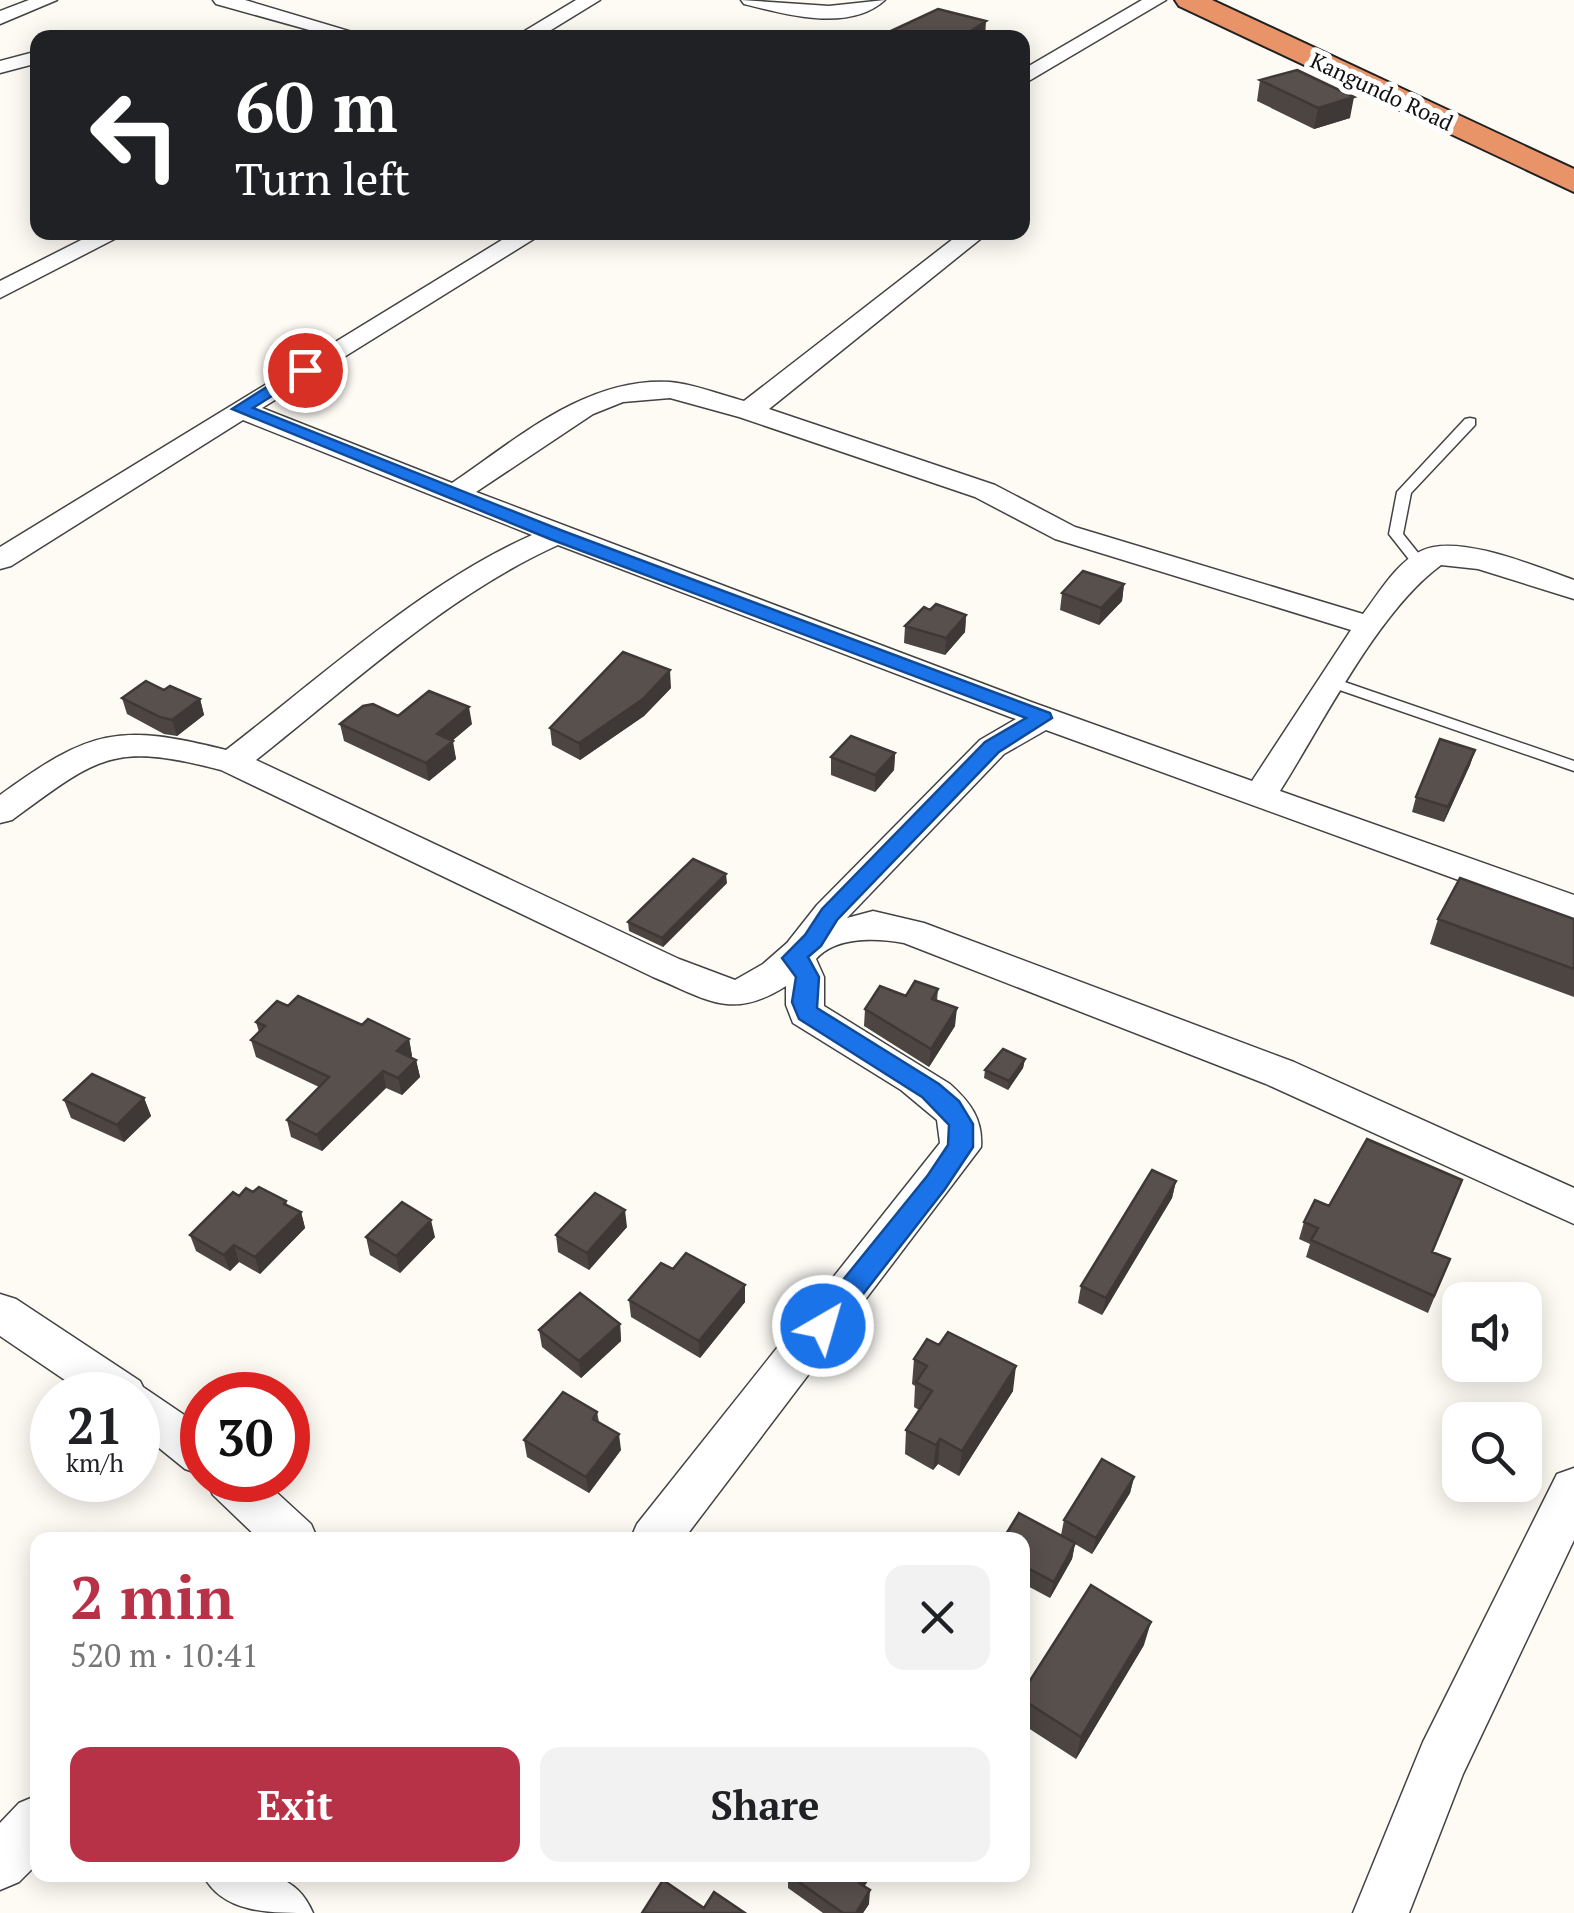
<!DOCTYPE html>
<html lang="en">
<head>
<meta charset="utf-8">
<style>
  body { margin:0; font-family:"PT Serif",serif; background:#f2f2f2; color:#202124; height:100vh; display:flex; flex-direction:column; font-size:38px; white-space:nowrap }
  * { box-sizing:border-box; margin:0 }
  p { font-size:32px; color:#757577 }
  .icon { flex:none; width:55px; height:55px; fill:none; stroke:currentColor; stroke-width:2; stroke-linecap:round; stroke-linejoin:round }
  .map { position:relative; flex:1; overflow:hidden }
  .drawer { position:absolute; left:30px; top:1532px; width:1000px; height:350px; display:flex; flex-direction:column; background:#fff; border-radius:20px; box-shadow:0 5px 25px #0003 }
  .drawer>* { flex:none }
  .guide { position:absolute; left:30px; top:30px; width:1000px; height:210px; border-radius:20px; box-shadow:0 5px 25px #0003; background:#202124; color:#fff; overflow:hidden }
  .controls { position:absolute; left:1442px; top:1282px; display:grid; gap:20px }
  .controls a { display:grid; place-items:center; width:100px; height:100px; border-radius:20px; background:#fff; box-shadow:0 5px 25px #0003; font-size:50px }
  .speed { position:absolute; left:30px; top:1372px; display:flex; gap:20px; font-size:50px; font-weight:700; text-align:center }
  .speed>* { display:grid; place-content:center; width:130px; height:130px; border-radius:50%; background:#fff; box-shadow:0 5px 25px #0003; line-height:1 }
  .speed small { font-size:25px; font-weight:400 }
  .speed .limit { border:15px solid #d22; background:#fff; color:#111 }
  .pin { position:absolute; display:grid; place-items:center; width:85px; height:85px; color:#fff; margin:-42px; border:5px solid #fff; border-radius:50%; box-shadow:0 2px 10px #0007 }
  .me { position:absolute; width:110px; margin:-55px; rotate:38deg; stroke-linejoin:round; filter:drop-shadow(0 0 8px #0008) }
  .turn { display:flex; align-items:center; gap:35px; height:210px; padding:0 40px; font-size:45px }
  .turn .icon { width:130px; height:130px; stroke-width:2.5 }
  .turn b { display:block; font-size:70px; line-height:85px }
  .round { display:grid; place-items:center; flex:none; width:105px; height:105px; border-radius:20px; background:#f2f2f2 }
  .summary { display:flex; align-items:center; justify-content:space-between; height:170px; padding:0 40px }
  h1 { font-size:60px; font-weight:600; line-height:75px; color:#b73247 }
  .action { display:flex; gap:20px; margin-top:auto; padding:20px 40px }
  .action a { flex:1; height:115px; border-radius:20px; background:#b73247; color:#fff; font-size:40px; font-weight:600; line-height:115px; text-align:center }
  .action a+a { background:#f2f2f2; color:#202124 }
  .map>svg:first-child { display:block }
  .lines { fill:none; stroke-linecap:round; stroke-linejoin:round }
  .lane-casing { stroke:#434343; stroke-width:3 }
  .street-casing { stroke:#434343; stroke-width:3 }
  .highway-casing { stroke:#212121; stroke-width:4 }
  .lane { fill:#fff; fill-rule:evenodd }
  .street { fill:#fff; fill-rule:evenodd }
  .highway { fill:#e99468; fill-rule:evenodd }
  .wall { fill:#4c4542 }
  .shaded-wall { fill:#3e3836 }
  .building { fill:#58504d; stroke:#3e3836; stroke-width:2.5 }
  .route { fill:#1a73e8; stroke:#114b97; stroke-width:2.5 }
  .labels { text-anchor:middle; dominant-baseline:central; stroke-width:10; stroke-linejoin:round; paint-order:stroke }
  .far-street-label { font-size:22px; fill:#101010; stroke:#fff }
</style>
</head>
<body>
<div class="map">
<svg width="1574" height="1913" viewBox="0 0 1574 1913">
  <rect width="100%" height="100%" fill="#fefbf5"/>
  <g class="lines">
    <g class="lane-casing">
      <path id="lane" d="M1470 418 1475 419V425L1411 493 1403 534 1427 564 1425 567H1415L1389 534 1397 492 1465 419Z
        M1333 678 1574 761V771L1328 686 1325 683Z"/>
    </g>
    <g class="street-casing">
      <path id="street" d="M29 0H57L0 24V11Z
        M213 0H245L372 38H338L216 4Z
        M576 0H600L538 38H513Z
        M741 0 829 6 885 0C849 33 785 14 744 4Z
        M1142 0H1166L1022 85V70Z
        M38 51V63L0 73V61Z
        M97 232H128L0 298V281Z
        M515 232H545L262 408 452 483C517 439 586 377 670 382 694 384 721 395 744 401L962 232H989L769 409 995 485 1075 527 1363 614C1379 593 1397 562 1421 551 1458 533 1537 567 1574 580V599L1478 569 1441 565C1378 611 1323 723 1280 791L1574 895V922L1046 730 1004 754 847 918 873 911 924 923 1294 1062 1574 1188V1224L1266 1084 904 943C877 938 836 936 816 959L824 977V1006L950 1084C970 1102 983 1119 981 1147L683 1540H630L637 1524 940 1143 937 1120 901 1090 793 1023 786 1005V986C731 1021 707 999 653 977L221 770C113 742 99 756 12 820L0 823V795C91 729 118 723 226 750 321 677 422 584 532 535L243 420 11 566 0 569V547ZM670 398 739 417 975 497 1055 539 1351 630 1252 781 1034 703 476 492 593 414 623 402ZM558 545 1010 717 1016 719 980 740 817 905 787 943 763 964 735 980 679 959 256 760C351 685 447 595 558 545Z
        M0 1294 16 1299 140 1381 143 1387 202 1427V1475L185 1469 138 1431V1395H87L0 1336Z
        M1574 1468V1540L1463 1774 1409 1913H1353L1423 1742 1557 1474Z
        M206 1480H263L311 1524 318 1540H260L213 1495Z
        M38 1795V1863L19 1882 0 1890V1823L19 1803Z
        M203 1875C248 1875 292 1863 313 1913 267 1913 223 1913 203 1875Z"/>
    </g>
    <g class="highway-casing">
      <path id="highway" d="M1175 0H1212L1574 169V192L1179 6Z"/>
    </g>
    <use href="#lane" class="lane"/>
    <use href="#street" class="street"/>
    <use href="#highway" class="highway"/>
  </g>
  <path class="wall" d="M1260 80 1350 118 1314 129 1257 101Z
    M1124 584 1122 601 1099 625 1060 610 1062 593Z
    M930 610 966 615 965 632 945 655 904 643 905 626Z
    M671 688 644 716 580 760 552 745 550 728Z
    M164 690 200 699 204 715 177 736 164 734 127 714 122 698Z
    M398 716 472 724 452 741 456 759 429 781 344 741 340 724Z
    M1475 750 1470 765 1444 822 1412 812 1416 797Z
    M895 753 894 770 875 792 831 775V757Z
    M727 883 663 947 629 931 628 922 640 911Z
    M1438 919H1574V997L1430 944Z
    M938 989 937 1001 955 1026 929 1067 864 1026 865 1009 906 996Z
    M288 1006 362 1025 409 1039 412 1056 411 1058 416 1060 420 1077 402 1095 386 1088 322 1151 291 1137 287 1120 319 1087 256 1057 251 1040 259 1032 256 1022Z
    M1025 1059 1023 1068 1008 1090 984 1078 985 1070Z
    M144 1098 151 1116 124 1142 71 1118 64 1100Z
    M1176 1181 1172 1198 1102 1315 1078 1303 1081 1286Z
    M253 1192 286 1201 287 1205 301 1212 305 1228 260 1274 239 1262 230 1271 196 1251 190 1235Z
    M1304 1222 1432 1252 1450 1259 1428 1313 1306 1257 1310 1244 1299 1239Z
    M627 1227 589 1270 558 1252 556 1235Z
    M366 1237H435L400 1273 370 1255Z
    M673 1269 745 1285V1302L700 1358 631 1317 629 1300Z
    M620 1324 621 1341 581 1378 542 1347 539 1330Z
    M914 1359 1013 1391 959 1476 938 1464 933 1470 905 1454 906 1430 919 1410 914 1407 915 1386 912 1384Z
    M597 1412 599 1422 621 1450 589 1493 527 1457 524 1440Z
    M1134 1477 1130 1493 1092 1554 1075 1544 1072 1559 1050 1598 1022 1583V1540L1003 1539 1061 1535 1064 1520Z
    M1144 1645 1076 1759 1022 1724V1693Z
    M788 1875 870 1878 864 1886 869 1904 863 1913H823L788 1888Z"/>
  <path class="shaded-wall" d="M986 21 985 38H960Z
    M1354 97 1350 118 1314 129 1318 108Z
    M1124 584 1122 601 1099 625 1101 608Z
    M966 615 965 632 945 655 946 638Z
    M670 670 671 688 644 716 580 760 579 743Z
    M200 699 204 715 177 736 172 720Z
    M469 707 472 724 440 751 437 734Z
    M453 741 456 759 429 781 426 763Z
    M1475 750 1470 765 1444 822 1448 807Z
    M895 753 894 770 875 792V775Z
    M726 874 727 883 663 947 662 938Z
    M957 1008 955 1026 929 1067 931 1049Z
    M409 1039 412 1056 401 1068 397 1051Z
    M1025 1059 1023 1068 1008 1090 1009 1081Z
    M416 1060 420 1077 402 1095 398 1078Z
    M383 1071 386 1088 322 1151 317 1135Z
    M144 1098 151 1116 124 1142 117 1125Z
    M1176 1181 1172 1198 1102 1315 1106 1298Z
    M625 1210 627 1227 589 1270 587 1253Z
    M301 1212 305 1228 260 1274 255 1257Z
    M431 1220 435 1237 400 1273 396 1256Z
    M234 1245 239 1262 230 1271 224 1255Z
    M745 1285V1302L700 1358 699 1341Z
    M620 1324 621 1341 581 1378 579 1361Z
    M1016 1366 1013 1391 959 1476 962 1451Z
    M619 1434 621 1450 589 1493 586 1477Z
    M940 1439 938 1464 933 1470 936 1445Z
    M1134 1477 1130 1493 1092 1554 1096 1538Z
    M1075 1543 1072 1559 1050 1598 1054 1582Z
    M1151 1622 1144 1645 1076 1759 1081 1737Z
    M863 1875H870V1878L858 1896 859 1883Z
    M870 1890 869 1904 863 1913H856Z"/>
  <path class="building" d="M938 9 986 21 960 38H876Z
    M1297 70 1354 97 1318 108 1260 80Z
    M1083 571 1124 584 1101 608 1062 593Z
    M936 604 966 615 946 638 905 626 924 607 930 610Z
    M623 652 670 670 643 699 579 743 550 728Z
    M146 681 164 690 170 686 200 699 172 720 160 717 122 698Z
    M429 691 469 707 437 734 453 741 426 763 340 724 363 706 373 704 398 716Z
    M851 736 895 753 875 775 831 757Z
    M1440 739 1475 750 1448 807 1416 797Z
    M693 859 726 874 662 938 628 922Z
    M1460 878 1574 919V969L1438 919Z
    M915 981 938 989 932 999 957 1008 931 1049 865 1009 880 986 906 996Z
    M298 996 362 1025 368 1019 409 1039 397 1051 416 1060 398 1078 383 1071 317 1135 287 1120 329 1077 251 1040 265 1026 256 1022 277 1001 288 1006Z
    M1003 1049 1025 1059 1009 1081 985 1070Z
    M92 1074 144 1098 117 1125 64 1100Z
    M1367 1139 1462 1180 1432 1252 1450 1259 1434 1296 1311 1240 1318 1228 1304 1222 1315 1200 1329 1206Z
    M1152 1170 1176 1181 1106 1298 1081 1286Z
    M259 1187 286 1201 284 1204 301 1212 255 1257 234 1245 224 1255 190 1235 233 1192 239 1196 246 1188 253 1192Z
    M595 1193 625 1210 587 1253 556 1235Z
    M402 1202 431 1220 396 1256 366 1237Z
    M686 1253 745 1285 699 1341 629 1300 661 1263 673 1269Z
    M580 1293 620 1324 579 1361 539 1330Z
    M948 1332 1016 1366 962 1451 940 1439 936 1445 906 1430 932 1391 916 1382 927 1366 914 1359 927 1339 939 1345Z
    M563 1392 597 1412 593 1419 619 1434 586 1477 524 1440Z
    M1102 1459 1134 1477 1096 1538 1064 1520Z
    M1019 1513 1075 1543 1054 1582 1022 1565V1540L1003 1539Z
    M1091 1585 1151 1622 1081 1737 1022 1699V1693Z
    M789 1875H863L859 1883 870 1890 856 1913H843Z
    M663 1880 704 1908 714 1892 745 1913H642Z"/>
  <path class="route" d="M300 366 313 370 253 408 563 531 1050 713 1052 718 999 752 837 920 821 946 808 957 819 977 817 1008 939 1084 959 1101 973 1124V1147L945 1189 832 1334 823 1337 813 1334 809 1326 813 1317 928 1175 948 1145 949 1125 922 1097 799 1019 792 1002 796 977 782 958 805 935 822 909 985 742 1026 718 550 539 232 409Z"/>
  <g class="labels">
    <g class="far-street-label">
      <text transform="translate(1382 91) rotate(25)">Kangundo Road</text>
    </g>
  </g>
</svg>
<div class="controls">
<a><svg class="icon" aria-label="sound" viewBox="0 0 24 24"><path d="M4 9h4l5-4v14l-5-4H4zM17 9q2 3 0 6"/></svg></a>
<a><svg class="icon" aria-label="search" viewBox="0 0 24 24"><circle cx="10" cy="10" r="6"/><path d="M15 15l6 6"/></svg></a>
</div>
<div class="speed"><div>21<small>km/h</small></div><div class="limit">30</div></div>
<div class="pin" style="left:305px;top:370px;background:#d93025"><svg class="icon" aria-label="arrive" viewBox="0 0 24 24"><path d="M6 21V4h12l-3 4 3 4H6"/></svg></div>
<svg class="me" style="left:823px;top:1326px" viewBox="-20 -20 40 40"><circle r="17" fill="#1a73e8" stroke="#fff" stroke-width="3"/><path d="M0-11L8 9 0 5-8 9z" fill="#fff"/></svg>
<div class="guide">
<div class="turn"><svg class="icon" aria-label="left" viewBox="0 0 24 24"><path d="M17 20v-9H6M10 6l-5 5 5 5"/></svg><div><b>60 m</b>Turn left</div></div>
</div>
<section class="drawer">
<div class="summary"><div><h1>2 min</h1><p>520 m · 10:41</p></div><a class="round"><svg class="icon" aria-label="close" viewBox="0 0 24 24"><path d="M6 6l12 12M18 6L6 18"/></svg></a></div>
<div class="action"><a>Exit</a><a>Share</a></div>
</section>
</div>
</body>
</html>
